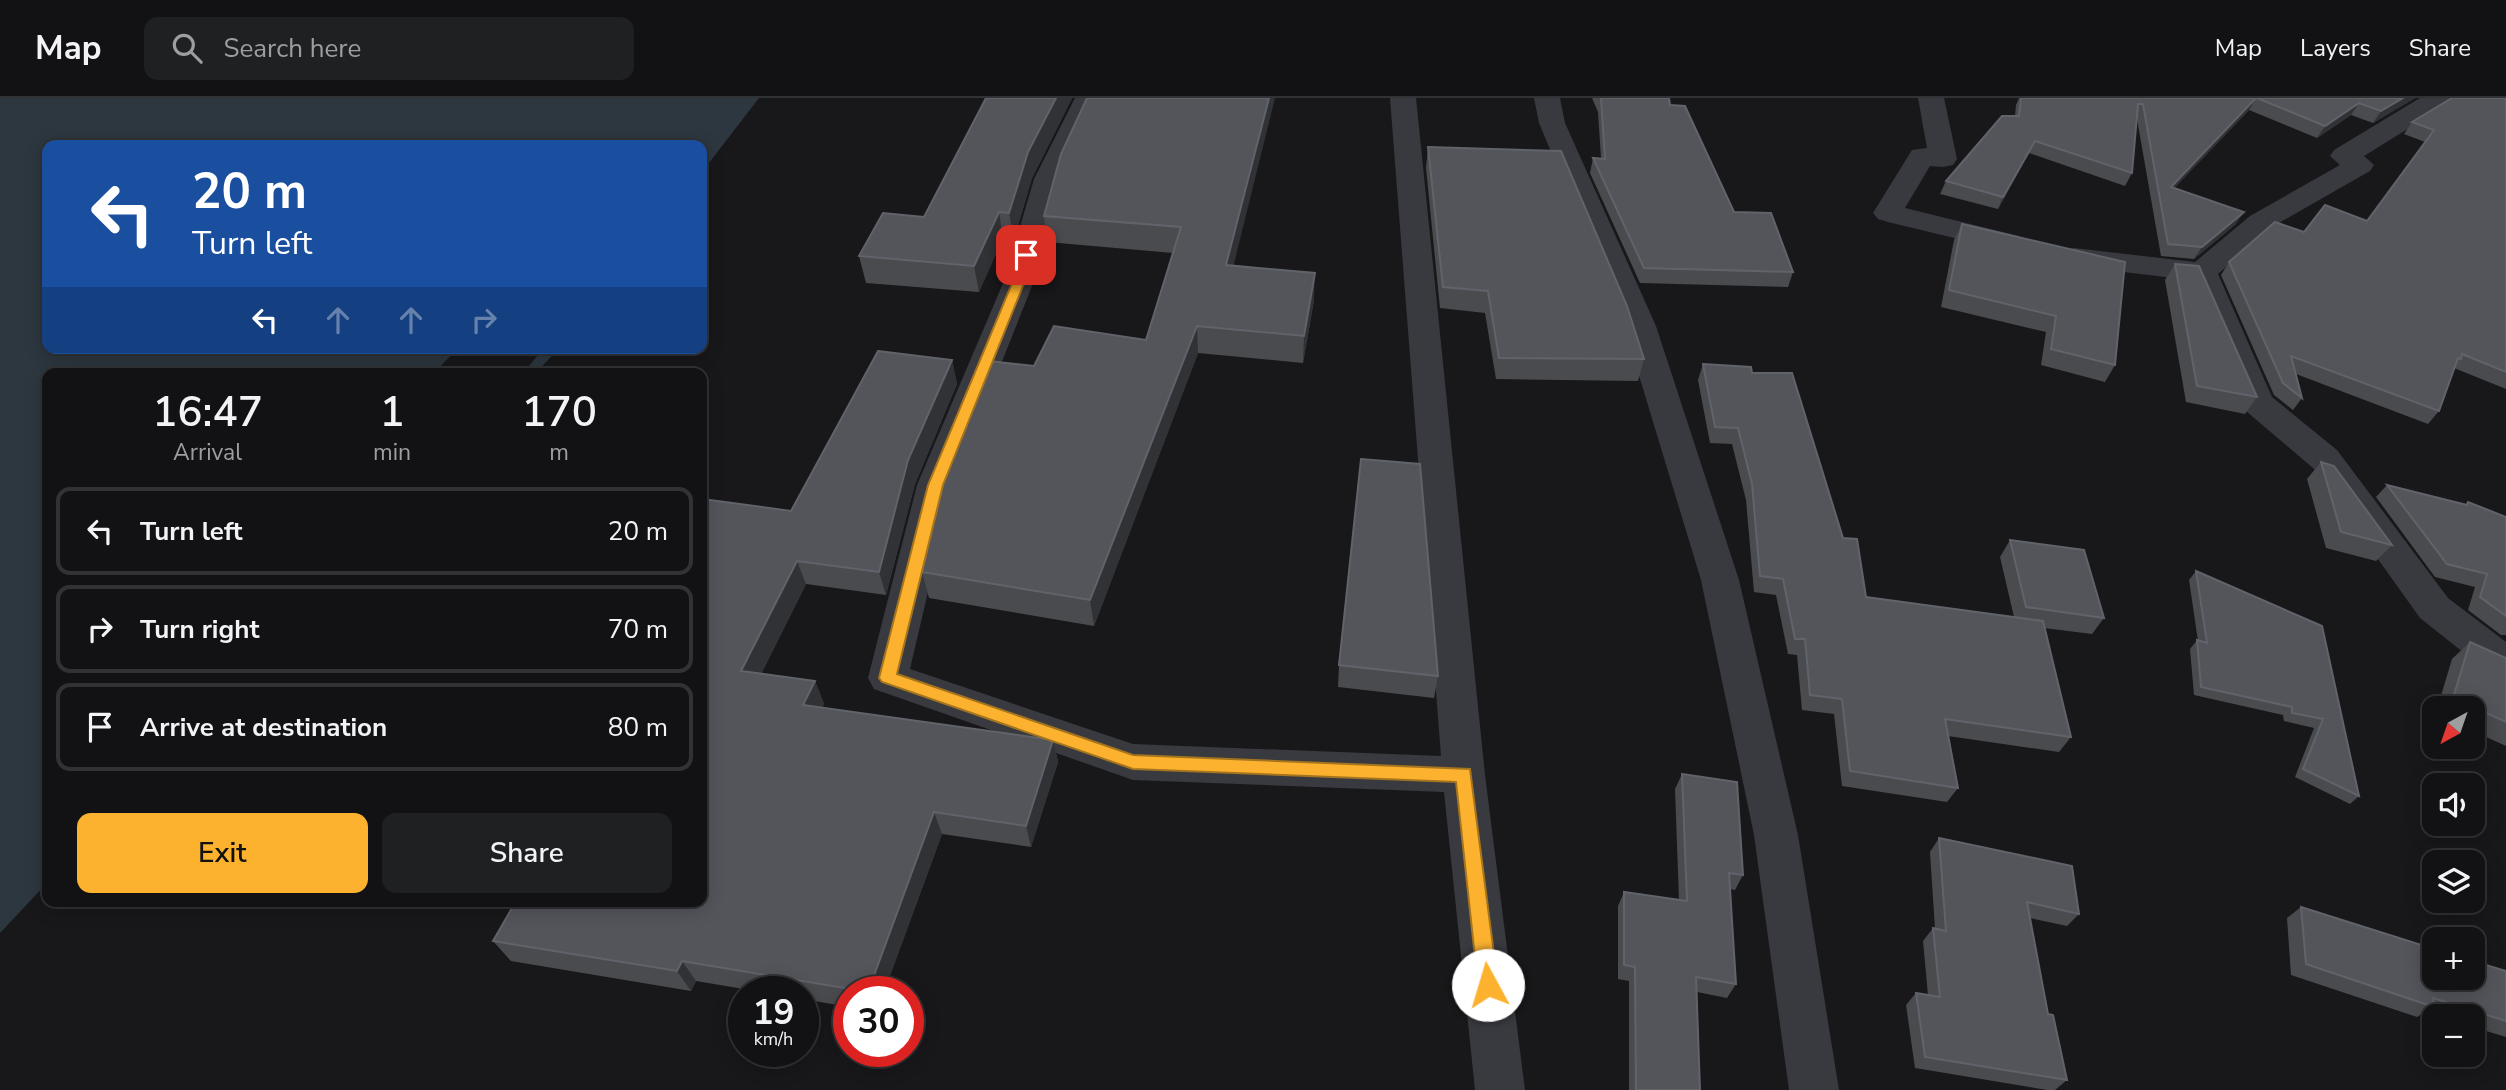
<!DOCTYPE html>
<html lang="en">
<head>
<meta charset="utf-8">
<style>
  body { margin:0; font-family:"Nunito Sans",sans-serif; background:#1f2022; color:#f1f3f6; height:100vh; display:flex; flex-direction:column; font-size:26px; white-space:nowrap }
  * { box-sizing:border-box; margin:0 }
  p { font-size:23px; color:#9c9ea0 }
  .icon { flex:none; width:38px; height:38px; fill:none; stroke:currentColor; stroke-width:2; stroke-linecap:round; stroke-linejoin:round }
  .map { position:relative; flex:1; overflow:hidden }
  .sheet { position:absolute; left:42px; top:270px; width:665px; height:539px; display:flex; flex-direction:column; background:#121214; border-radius:14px; box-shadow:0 4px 18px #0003,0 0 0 2px #313234 }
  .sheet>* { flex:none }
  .banner { position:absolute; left:42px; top:42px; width:665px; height:214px; border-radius:14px; box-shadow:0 4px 18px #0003,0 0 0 2px #313234; background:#1a4fa0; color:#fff; overflow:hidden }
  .needle { width:46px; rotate:220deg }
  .buttons { position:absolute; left:2422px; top:598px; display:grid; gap:14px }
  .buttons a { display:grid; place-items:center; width:63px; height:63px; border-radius:14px; background:#121214; box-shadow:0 4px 18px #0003,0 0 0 2px #313234; font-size:35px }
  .speed { position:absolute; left:728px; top:878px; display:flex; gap:14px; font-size:35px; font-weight:700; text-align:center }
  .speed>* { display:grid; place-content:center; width:91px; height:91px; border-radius:50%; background:#121214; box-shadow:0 4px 18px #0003,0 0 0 2px #313234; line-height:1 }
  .speed small { font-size:18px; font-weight:400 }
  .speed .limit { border:10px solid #d22; background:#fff; color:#111 }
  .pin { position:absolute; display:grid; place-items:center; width:60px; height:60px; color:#fff; margin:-30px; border-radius:14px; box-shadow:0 4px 10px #0006 }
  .me { position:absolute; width:77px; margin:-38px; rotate:354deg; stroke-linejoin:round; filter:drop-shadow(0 0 5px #0008) }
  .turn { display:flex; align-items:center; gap:24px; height:147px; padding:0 35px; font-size:32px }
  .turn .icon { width:91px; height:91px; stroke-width:2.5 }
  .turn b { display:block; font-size:49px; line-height:60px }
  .lanes { display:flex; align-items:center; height:66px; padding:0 35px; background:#0003; justify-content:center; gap:35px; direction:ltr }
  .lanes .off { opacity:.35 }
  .eta { display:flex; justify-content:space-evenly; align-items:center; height:119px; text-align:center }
  .eta b { font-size:42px; font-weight:600; line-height:49px }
  .button { display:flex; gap:14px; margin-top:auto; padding:14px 35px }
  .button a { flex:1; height:80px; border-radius:14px; background:#fcb22e; color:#111; font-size:28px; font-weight:600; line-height:80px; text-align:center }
  .button a+a { background:#1f2022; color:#f1f3f6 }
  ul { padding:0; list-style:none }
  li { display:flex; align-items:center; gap:21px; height:88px; margin:0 14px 10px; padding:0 21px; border:4px solid #313234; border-radius:14px }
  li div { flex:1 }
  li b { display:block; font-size:26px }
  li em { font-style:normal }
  header { display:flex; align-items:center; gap:42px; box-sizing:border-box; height:98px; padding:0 35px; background:#121214; border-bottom:2px solid #313234 }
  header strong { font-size:33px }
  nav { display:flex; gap:38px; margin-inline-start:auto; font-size:24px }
  .search { width:490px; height:63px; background:#1f2022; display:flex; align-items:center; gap:18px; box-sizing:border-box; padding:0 24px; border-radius:14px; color:#9c9ea0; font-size:26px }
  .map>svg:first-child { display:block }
  .water { fill:#2d373f }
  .pier { fill:#18181a }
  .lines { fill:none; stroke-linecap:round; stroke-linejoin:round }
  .minor { fill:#383a3f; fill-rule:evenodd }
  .wall { fill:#494b4f }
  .shaded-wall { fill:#313235 }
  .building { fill:#54555b; stroke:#61636a; stroke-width:2 }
  .route { fill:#fcb22e; stroke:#a4741e; stroke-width:2 }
</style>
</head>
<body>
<header>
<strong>Map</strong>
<div class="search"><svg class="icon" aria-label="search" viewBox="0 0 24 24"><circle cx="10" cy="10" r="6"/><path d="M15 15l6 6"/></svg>Search here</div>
<nav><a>Map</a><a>Layers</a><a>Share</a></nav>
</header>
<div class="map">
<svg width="2506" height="992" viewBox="0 0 2506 992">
  <rect width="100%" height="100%" fill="#18181a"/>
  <path class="water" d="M0 0H759L702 74V47H47V250H559L536 275H47V785L0 835Z"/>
  <path class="pier" d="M458 250H544L523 275H434Z"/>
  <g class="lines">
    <path class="minor" d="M1075 0H1101L1062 81 1034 183 953 387 910 571 1133 646 1441 658 1390 0H1416L1485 677 1525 992H1475L1444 694 1133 682 874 591 868 580 917 387 1004 183 1034 81Z
      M1534 0H1560L1565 25 1656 228 1739 482 1798 737 1839 992H1789L1754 737 1701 482 1624 228 1539 25Z
      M1918 0H1944L1957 61 1953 67 1943 69 1930 68 1905 110 2019 138 2023 144 2019 150 2008 153 1888 124 1878 121 1873 115 1912 52 1927 50Z
      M2420 0H2452L2448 6 2364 58 2374 67 2370 73 2270 130 2218 176 2272 299 2337 352 2448 500 2506 544V582L2492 577 2420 520 2313 370 2246 313 2190 182 2074 168 2063 165 2059 159 2063 153 2074 150 2195 164 2250 118 2340 67 2330 58 2334 52Z"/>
  </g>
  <path class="wall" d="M986 0H1072L1032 80 1014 141 1003 140 979 194 866 185 859 158 924 119Z
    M1087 0 1233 168 1314 202 1303 265 1198 255 1094 528 929 500 922 474 1034 268 1146 242 1173 155 1047 144 1044 118Z
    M1592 0H1669L1670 7 1734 114 1793 174 1788 189 1640 185 1590 75 1593 60H1601L1598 14Z
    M2019 0H2415L2373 25 2351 17 2317 40 2249 12 2174 90 2236 126 2194 161 2161 158 2137 21 2132 75 2125 88 2029 55 1998 111 1940 96 1946 83 2015 18 2016 7Z
    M2506 0V291L2454 270 2439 313 2428 326 2296 276 2302 300 2293 312 2274 297 2221 177 2229 164 2304 134 2367 123 2425 44 2404 36 2412 24Z
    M1428 49 1644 261 1638 283 1496 281 1485 215 1440 210 1426 70Z
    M1962 126 2115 267 2105 284 2041 267 2046 234 1941 209 1954 142Z
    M2175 166 2257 299 2245 316 2186 304 2165 182Z
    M952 262 957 286 915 386 886 497 806 486 761 576 815 583 824 606 822 610 1053 642 1058 664 1031 749 942 736 884 894H849V909L803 901V894H762L696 883 691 893 511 863 493 843 791 413Z
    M1703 266 1752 275 1843 440 1866 499 2014 519 2000 459 2010 442 2104 520 2092 536 2044 530 2071 639 2059 654 1948 638 1958 690 1947 704 1842 688 1834 616 1802 612 1797 557 1788 556 1776 497 1754 494 1746 402 1732 346 1710 345 1698 282Z
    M2321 364 2392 447 2376 463 2326 450 2307 381Z
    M2387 387 2465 407 2468 404 2506 419V537H2501L2468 512 2475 489 2435 479 2376 399Z
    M2196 473 2322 528 2359 698 2350 706 2295 679 2314 630 2284 623 2283 617 2194 597 2190 551 2197 542 2198 543 2189 482Z
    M2470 544 2506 560V648L2473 633V611H2437L2452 561Z
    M1339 567 1438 578 1434 600 1338 589Z
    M1682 676 1743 777 1735 792 1730 791 1736 886 1727 900 1697 894 1700 992H1629V883L1618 881V808L1624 794 1679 802 1675 691Z
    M1939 740 2079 816 2067 828 2030 820 2048 916 2067 982 2055 992H2047L1915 970 1906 907 1916 895 1928 897 1923 843 1933 830 1935 831 1930 754Z
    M2301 809 2506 873V939L2473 929V919H2441L2425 914 2417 919 2291 877 2287 820Z"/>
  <path class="shaded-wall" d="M1056 0H1072L1032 80 1014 141 1009 115 1028 54Z
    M1269 0H1275L1227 194 1226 167Z
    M2256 0 2249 12 2164 101 2171 89Z
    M2403 0H2415L2373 25 2381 13Z
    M2359 5 2351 17 2317 40 2325 28Z
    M2035 43 2029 55 1998 111 2003 99Z
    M999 114 1003 140 979 194 974 168Z
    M2244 114 2236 126 2194 161 2202 149Z
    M1315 175 1314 202 1303 265 1304 238Z
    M1197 228 1198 255 1094 528 1090 502Z
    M952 262 957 286 915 386 886 497 879 474 908 362Z
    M797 463 806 486 751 596 741 573Z
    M815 583 824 606 813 630 803 607Z
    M1053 642 1058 664 1031 749 1026 728Z
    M934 714 942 736 884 894H868Z
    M682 863 696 883 691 893 677 873Z"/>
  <path class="building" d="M986 0H1056L1028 54 1009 115 999 114 974 168 859 158 883 115 924 119Z
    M1087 0H1269L1226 167 1315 175 1304 238 1197 228 1090 502 922 474 949 361 989 263 1034 268 1054 228 1146 242 1181 129 1044 118 1061 56Z
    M1601 0H1669L1670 7 1685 8 1734 114 1771 115 1793 174 1644 170 1593 60 1605 61Z
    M2021 0H2256L2171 89 2244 114 2202 149 2168 146 2143 6H2138L2132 75 2035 43 2003 99 1946 83 2002 18H2019Z
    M2257 0H2403L2381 13 2359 5 2325 28Z
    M2452 0H2506V274L2462 256 2461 261 2458 260 2439 313 2291 258 2302 300 2283 285 2229 164 2275 124 2304 134 2325 107 2367 123 2434 32 2412 24Z
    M1428 49 1561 53 1627 208 1644 261 1499 260 1488 193 1443 189Z
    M1962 126 2125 164 2115 267 2051 251 2056 218 1949 192Z
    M2175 166 2199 168 2257 299 2197 288Z
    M878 253 952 262 908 362 879 474 797 463 741 573 815 583 803 607 1053 642 1026 728 934 714 868 894 682 863 677 873 493 843 516 803H702V401L791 413Z
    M1703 266 1751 269 1752 275H1792L1843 440 1857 441 1866 499 2043 523 2071 639 1945 621 1958 690 1850 673 1842 601 1810 597 1805 541H1795L1783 481 1760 478 1752 386 1738 330 1715 329Z
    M1361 361 1420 366 1438 578 1339 567Z
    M2321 364 2334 368 2392 447 2341 434Z
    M2387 387 2467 407 2468 404 2506 419V518L2480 499 2487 476 2447 466Z
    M2010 442 2084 452 2104 520 2026 509Z
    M2196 473 2322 528 2359 698 2303 671 2323 621 2292 615V609L2201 589 2197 542 2207 545Z
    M2470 544 2506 560V624L2453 600Z
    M1682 676 1737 684 1743 777 1729 775 1736 886 1696 879 1700 992H1636L1635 869 1624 867V794L1687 803Z
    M1939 740 2072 768 2079 816 2027 804 2048 916 2053 917 2067 982 1925 959 1916 895 1940 899 1933 830 1946 833Z
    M2301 809 2434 851V880H2473V863L2506 873V923L2433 900 2434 909 2306 866Z"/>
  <path class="route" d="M1026 154 1032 157 1025 183 943 387 897 576 1133 657 1470 671 1498 887 1495 894 1488 896 1481 894 1478 887 1456 684 1133 671 882 584 879 580 928 387 1013 183 1020 157Z"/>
</svg>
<div class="buttons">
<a><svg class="needle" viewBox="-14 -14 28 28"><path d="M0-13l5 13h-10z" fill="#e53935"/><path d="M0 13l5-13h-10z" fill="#9c9ea0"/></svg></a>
<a><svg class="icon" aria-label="sound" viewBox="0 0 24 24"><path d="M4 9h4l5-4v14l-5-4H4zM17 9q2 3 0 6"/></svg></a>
<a><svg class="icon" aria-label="layers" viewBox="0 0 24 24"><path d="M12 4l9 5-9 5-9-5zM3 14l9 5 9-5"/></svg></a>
<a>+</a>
<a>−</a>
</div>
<div class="speed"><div>19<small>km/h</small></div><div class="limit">30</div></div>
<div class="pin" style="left:1026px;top:157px;background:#d93025"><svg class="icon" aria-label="arrive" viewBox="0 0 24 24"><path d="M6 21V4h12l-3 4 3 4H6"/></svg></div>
<svg class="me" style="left:1488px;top:887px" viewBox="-20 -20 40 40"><circle r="19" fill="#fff"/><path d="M0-13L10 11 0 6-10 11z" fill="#fcb22e"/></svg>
<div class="banner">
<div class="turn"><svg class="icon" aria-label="left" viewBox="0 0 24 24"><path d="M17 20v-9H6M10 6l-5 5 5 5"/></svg><div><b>20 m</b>Turn left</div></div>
<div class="lanes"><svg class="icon" aria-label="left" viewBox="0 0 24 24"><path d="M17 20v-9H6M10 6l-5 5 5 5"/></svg><svg class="icon off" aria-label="ahead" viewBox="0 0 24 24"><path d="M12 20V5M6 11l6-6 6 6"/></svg><svg class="icon off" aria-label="ahead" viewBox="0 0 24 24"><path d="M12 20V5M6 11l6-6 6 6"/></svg><svg class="icon off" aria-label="right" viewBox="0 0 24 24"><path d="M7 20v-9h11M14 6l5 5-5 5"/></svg></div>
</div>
<section class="sheet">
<div class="eta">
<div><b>16:47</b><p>Arrival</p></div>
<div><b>1</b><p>min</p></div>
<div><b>170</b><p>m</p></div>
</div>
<ul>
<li><svg class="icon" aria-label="left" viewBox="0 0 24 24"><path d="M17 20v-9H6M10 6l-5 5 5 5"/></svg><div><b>Turn left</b></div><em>20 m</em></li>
<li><svg class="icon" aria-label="right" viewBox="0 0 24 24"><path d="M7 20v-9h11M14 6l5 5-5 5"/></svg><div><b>Turn right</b></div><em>70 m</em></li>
<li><svg class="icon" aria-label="arrive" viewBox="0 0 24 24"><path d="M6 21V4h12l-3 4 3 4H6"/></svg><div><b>Arrive at destination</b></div><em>80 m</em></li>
</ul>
<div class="button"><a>Exit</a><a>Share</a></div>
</section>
</div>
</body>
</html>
